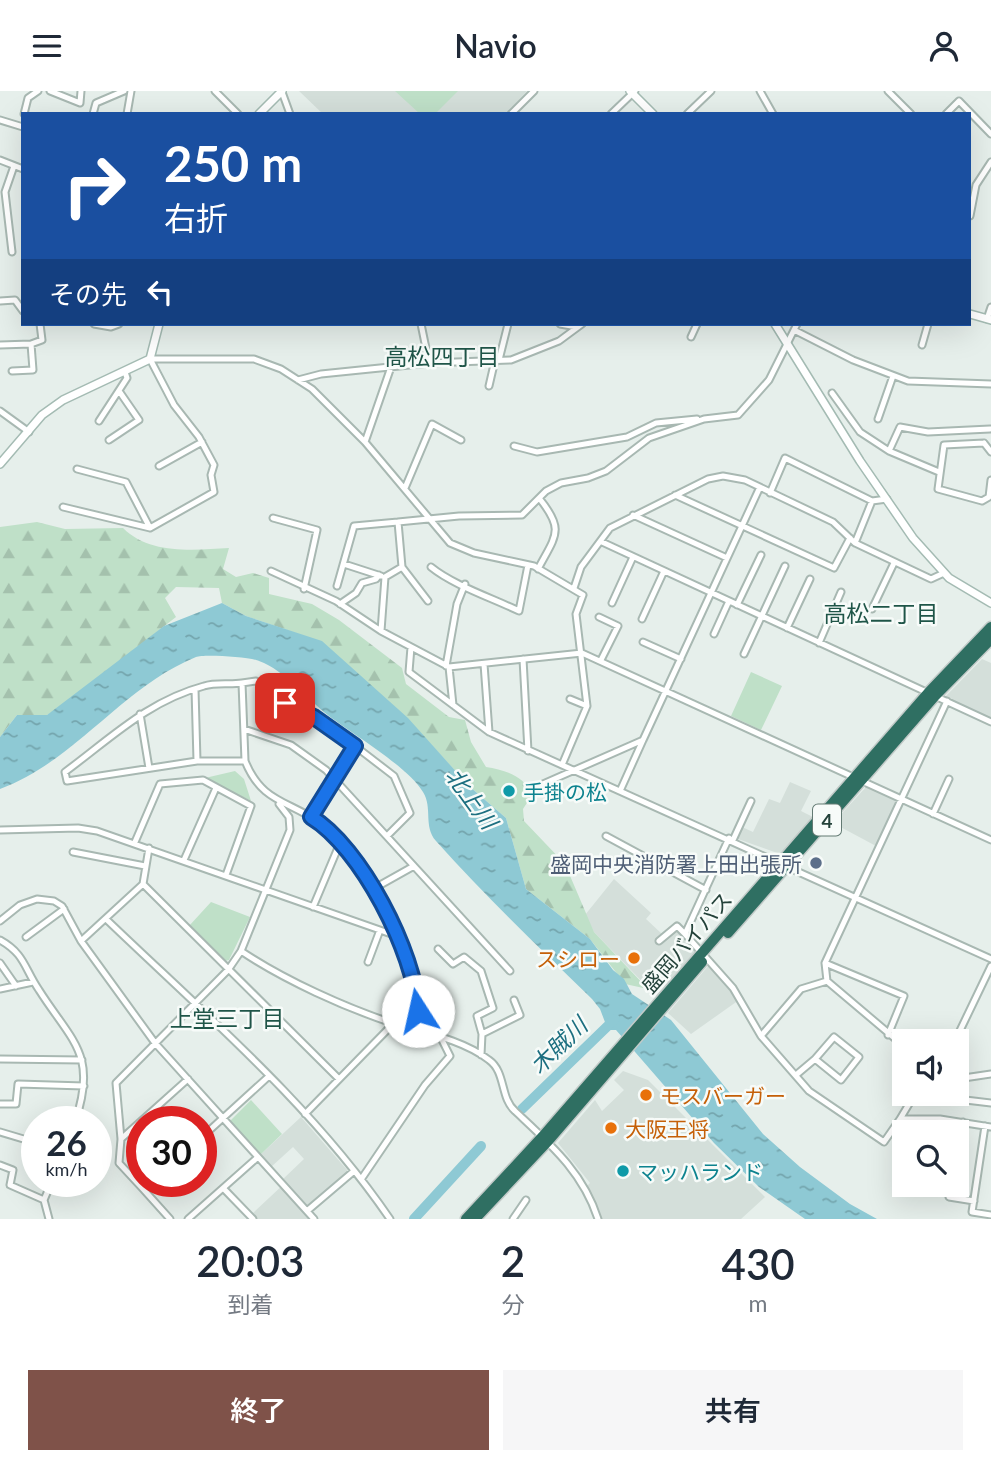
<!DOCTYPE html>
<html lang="ja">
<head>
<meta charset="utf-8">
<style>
  body { margin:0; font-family:Lato,"Noto Sans JP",sans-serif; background:#f6f6f7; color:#1f2937; height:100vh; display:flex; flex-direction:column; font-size:26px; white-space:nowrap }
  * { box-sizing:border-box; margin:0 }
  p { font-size:23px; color:#747a83 }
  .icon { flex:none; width:38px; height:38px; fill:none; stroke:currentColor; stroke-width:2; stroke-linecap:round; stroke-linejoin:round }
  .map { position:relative; height:1128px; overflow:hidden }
  .drawer { display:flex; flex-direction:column; background:#fff; flex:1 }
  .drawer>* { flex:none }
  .banner { position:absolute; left:21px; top:21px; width:950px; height:214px; border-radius:0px; box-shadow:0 7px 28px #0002; background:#1a4fa0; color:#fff; overflow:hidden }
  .controls { position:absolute; left:892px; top:938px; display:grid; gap:14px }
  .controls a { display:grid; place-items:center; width:77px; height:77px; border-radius:0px; background:#fff; box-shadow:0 7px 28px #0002; font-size:35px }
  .speed { position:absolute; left:21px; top:1015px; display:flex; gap:14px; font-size:35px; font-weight:700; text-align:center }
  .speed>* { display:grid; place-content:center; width:91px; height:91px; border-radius:50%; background:#fff; box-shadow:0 7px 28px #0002; line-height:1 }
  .speed small { font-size:18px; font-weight:400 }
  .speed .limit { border:10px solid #d22; background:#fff; color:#111 }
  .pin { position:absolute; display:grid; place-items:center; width:60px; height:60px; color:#fff; margin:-30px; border-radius:14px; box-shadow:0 4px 10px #0006 }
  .me { position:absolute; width:77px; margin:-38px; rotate:350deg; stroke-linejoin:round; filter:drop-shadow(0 0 5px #0008) }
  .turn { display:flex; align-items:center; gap:24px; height:147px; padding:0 28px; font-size:32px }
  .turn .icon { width:91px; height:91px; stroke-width:2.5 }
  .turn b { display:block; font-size:49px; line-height:60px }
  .then { display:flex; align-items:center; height:66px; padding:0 28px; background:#0003; gap:14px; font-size:26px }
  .eta { display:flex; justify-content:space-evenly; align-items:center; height:119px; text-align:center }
  .eta b { font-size:42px; font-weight:600; line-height:49px }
  .action { display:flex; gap:14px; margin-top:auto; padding:14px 28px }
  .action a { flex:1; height:80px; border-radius:0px; background:#7f5249; color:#fff; font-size:28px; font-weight:600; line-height:80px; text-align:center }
  .action a+a { background:#f6f6f7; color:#1f2937 }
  header { display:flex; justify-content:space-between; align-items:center; height:91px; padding:0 28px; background:#fff; font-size:32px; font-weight:600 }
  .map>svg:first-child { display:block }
  .built { fill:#d4dfda }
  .forest { fill:url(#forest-firs) }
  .green { fill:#bfe0c8 }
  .water { fill:url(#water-ripples) }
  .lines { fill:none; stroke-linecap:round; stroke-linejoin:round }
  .river { stroke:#8ec9d4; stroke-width:10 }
  .street-casing { stroke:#a8b8b2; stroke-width:9 }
  .secondary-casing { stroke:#a4bbb3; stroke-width:10 }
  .highway-casing { stroke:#c2cac8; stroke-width:13 }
  .street { stroke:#fff; stroke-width:5 }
  .secondary { stroke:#fff; stroke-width:7 }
  .highway { stroke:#2f6f62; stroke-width:10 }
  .route-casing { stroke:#114b97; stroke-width:18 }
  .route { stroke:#1a73e8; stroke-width:12 }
  .culture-dot { fill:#0f9aa8; stroke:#f7fbf9; stroke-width:2.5 }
  .service-dot { fill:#5c6f8a; stroke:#f7fbf9; stroke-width:2.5 }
  .food-dot { fill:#e8710a; stroke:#f7fbf9; stroke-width:2.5 }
  .labels { text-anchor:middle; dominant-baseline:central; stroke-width:5; stroke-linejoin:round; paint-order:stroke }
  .shield { fill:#f7fbf9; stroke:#637a73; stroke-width:2 }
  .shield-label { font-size:19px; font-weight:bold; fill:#24423a }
  .culture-label { font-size:21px; fill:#0d838f; stroke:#f7fbf9; text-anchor:start }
  .service-label { font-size:21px; fill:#4e5e75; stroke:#f7fbf9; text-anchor:end }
  .street-label { font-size:21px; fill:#24423a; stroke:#f7fbf9 }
  .food-label { font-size:21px; fill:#c56008; stroke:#f7fbf9; text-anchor:start }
  .neighbourhood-label { font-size:23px; fill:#1f5548; stroke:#f7fbf9 }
  .water-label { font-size:23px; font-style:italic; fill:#1c6f80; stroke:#f7fbf9 }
</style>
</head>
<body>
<header><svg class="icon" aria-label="menu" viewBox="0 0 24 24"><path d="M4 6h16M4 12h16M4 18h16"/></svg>Navio<svg class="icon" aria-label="person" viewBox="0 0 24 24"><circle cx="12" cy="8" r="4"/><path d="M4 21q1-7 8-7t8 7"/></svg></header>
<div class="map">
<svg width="991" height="1128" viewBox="0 0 991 1128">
  <defs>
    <pattern id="forest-firs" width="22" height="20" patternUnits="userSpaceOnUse" patternTransform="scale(1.75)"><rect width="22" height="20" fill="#bfe0c8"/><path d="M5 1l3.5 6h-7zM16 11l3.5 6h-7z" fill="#a4c1ad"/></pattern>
    <pattern id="water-ripples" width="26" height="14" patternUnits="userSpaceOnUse" patternTransform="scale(1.75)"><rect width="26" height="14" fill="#8ec9d4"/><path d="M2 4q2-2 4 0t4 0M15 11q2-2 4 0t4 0" fill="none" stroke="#74a5ad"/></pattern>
  </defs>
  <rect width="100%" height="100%" fill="#e6efeb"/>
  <path class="built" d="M299 0H527L506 23H323Z
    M982 568 991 572V628L945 606Z
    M790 691 811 700 801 720 813 726 780 763 738 748 742 736 753 741 769 708 780 712Z
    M866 696 897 708 876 755 833 732Z
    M614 788 651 822 646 828 662 843 656 850 661 854 677 839 696 861 657 906 594 841 585 824Z
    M709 874 739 909 691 943 668 922Z
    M623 980 648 989 765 1106 741 1128H601L587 1095 590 1092 558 1052 595 1009 602 1020 624 999 614 989Z
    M301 1026 348 1080 303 1120 310 1128H257L252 1123 285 1092 282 1089 304 1068 293 1056 271 1076 260 1064Z"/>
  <path class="forest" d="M37 431 65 438 123 437C150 464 194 459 229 457L223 478 236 486 253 482 269 487V503L312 513 339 529 402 577 406 593 449 626 465 629 471 651 486 676C505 679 525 685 532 704L523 718 524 730 565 773 594 841 648 898 625 893 590 848 526 798 506 727 469 695 407 627 322 551 246 525 222 512 219 497 176 496 165 507 176 526 62 615 47 624H17L0 646V436Z"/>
  <path class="green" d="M395 0H458L435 23H420Z
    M751 581 782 595 761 639 731 625Z
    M235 680 244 688 251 710 205 687Z
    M211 811 250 826 229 869 225 870 189 835Z
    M251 1009 282 1043 260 1064 230 1030Z"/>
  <path class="water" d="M222 512 246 525 322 550 408 627 469 695 506 727 526 798 590 848 613 879 624 888 632 903 671 929 763 1043 800 1076 850 1113 877 1128H805L759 1096 714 1052 616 939H608L600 918 592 908C539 856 486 806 436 750 423 735 433 717 423 701 408 676 354 644 329 625 307 608 286 580 259 570 250 566 204 563 196 566 122 596 77 669 0 698V646L17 624H47L164 535Z"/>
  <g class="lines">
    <path class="river" d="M522 1018 615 928
      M414 1128 481 1055"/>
    <g class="street-casing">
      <path id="street" d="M50 0 80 12 81 0
        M215 0 238 23
        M760 0 773 23
        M888 0 911 23
        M282 1 290 23
        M24 23 28 7 38 0
        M93 23 96 12 124 0
        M127 23 131 0
        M511 23 534 0
        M611 23 635 0
        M687 23 711 0
        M946 23 959 10 991 43
        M0 29 23 36
        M0 69 23 78
        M970 125 976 94 991 71
        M12 161 5 101 14 75
        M0 210 15 209 23 220
        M987 228 991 216
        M94 233 111 236 119 233
        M421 233 429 272
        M560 233 577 236
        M794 239 853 269 908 290 991 293
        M691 246 697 233
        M0 254 31 253
        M922 254 928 233
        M150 268H254L281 278 312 298 365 351 450 452 474 462 534 475 583 504 576 523 587 615 562 674
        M499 269 508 233
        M12 280 33 279 31 253 42 249 40 233
        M298 289 321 283 429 272 511 269 559 250 582 233
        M489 295 495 269
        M832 302 860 341 889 360 900 336 928 341 990 338
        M0 320 29 341
        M878 328 893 285
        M99 330 127 287 125 281
        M109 349 139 329 119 300
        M365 351 391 276
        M984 352 944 354 938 398 982 410 989 406 991 389
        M984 352 991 361
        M514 355 537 361 627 346 656 332 697 328
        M889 360 939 381
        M159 375 202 351
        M77 378 126 391 150 437
        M405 397 432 333 461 349
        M770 402 785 367 872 410 887 408
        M675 404 834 477 850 447
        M63 416 150 437 214 401 211 384 214 374 199 346 174 314 150 268
        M633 424 727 467
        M273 427 317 439 304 498
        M602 451 991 631
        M855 452 872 410
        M344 473 381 485
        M402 476 428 510
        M431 476C453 494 492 507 519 520L528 474
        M538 478C556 444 565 439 539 407
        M271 480 336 510 381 540 449 576 582 562 991 749
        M337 495 354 435 398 431
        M574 497 581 476 610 437 708 388 723 385 745 389 833 431 855 452 931 488 944 482
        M612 512 633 466
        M340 513 356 502 362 492 376 488 379 484
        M737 514 761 464
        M872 518 894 472
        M599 526 618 535 601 569
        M642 528 664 480
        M787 537 810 488
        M381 540 385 486 402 476 398 431 459 425 522 424 546 400 561 392 588 387 606 380 649 347 704 328 738 324 769 289 797 233
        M714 543 729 510
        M643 551 681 568
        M819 552 841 501
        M411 556 409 581 489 641 991 868
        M744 563 785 475
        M523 568 528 660
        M484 573 489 641
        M446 575 457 513 465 493
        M449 576 453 614
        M242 592 256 590C287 614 322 632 355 655L311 726
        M195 598 197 670
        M570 608 587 615
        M140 623 149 677
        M244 638 291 654 326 679 510 880
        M355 655 394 685 410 722 387 745
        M245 670H197L67 690 65 681C111 647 148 610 204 595 216 591 230 594 242 592L245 670C262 712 288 709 320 732 333 741 342 755 352 768 387 816 423 876 416 938
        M536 696 643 649 760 396
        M620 700 643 649
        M933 723 949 688
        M0 739 78 737 97 740 397 845
        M606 745 706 799
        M729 747 685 843 733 897 761 945 809 1000 884 1051 900 1028H940L991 1036
        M733 749 751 710
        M135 751 160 693 203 689 251 715 226 784
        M73 761 145 775
        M184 769 216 697
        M143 793 339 988
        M373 798 414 775
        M313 816 340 752
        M107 829C205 923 313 1015 390 1128
        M0 830 20 814 37 808 54 810 62 815 81 850 155 952 314 1128
        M26 846 64 818
        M0 849C25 863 24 877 39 899 72 951 98 963 75 1031
        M81 850 143 793 149 757
        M659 850 677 835 685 843
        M438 858 453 873 464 866 481 880 493 917 477 925 482 943 481 964
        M241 860C284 889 346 917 395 933 426 942 463 949 489 969 506 981 500 1007 515 1020 550 1053 583 1081 598 1128
        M368 871 380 839
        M0 872 16 895
        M825 872 904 905 888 944
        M0 898 33 891
        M482 943 520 924 514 909
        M761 945 801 898 827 890
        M955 950 991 875
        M905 956 827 890 825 872 947 610
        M0 968 82 969
        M796 984 815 968 834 946 859 966 841 989 815 968
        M957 988 991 983
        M915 1003 991 1012
        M0 1013H16L18 993 84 995
        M305 1023 394 932
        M900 1028 915 1003
        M985 1035 972 1121 991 1124
        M0 1041 37 1052
        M938 1041 940 1028
        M201 1047 268 986
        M121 1048 188 988
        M957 1063 963 1031
        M0 1074 13 1079 10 1094 44 1109
        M362 1087 425 994 450 965 441 947
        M154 1090 144 1099 170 1128
        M952 1094 949 1106 974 1110
        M223 1097 253 1128
        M144 1099 119 1072 121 1048 116 992 228 879 241 860 290 739 289 726 279 713
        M307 1120 354 1080
        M49 1128 44 1109 52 1090
        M188 1128 258 1066
        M513 1128 526 1109"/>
    </g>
    <g class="secondary-casing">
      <path id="secondary" d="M630 0 653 23
        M259 23 282 0
        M970 223 991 229
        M775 233 860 370 913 447 949 487 991 512
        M0 373 42 324 63 309 150 268 159 233"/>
    </g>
    <g class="highway-casing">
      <path id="highway" d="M728 842 935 605 991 548
        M466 1128 543 1045 928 602 991 536
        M475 1128 549 1049 702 871"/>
    </g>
    <use href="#street" class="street"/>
    <use href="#secondary" class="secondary"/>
    <use href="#highway" class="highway"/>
  </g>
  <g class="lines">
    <g class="route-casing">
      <path id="route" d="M285 612 314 626 355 655 311 726C361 756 415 862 418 920"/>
    </g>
    <use href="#route" class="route"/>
  </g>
  <g class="culture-dot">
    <circle cx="509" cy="700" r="7"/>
    <circle cx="623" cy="1080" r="7"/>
  </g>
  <circle class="service-dot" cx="816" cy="772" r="7"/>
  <g class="food-dot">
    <circle cx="634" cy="867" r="7"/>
    <circle cx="646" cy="1004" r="7"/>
    <circle cx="611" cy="1037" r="7"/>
  </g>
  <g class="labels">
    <rect class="shield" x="813" y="713.5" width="28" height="31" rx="5"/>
    <g class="shield-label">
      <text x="827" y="729">4</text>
    </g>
    <g class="culture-label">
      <text x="523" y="700">手掛の松</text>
      <text x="637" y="1080">マッハランド</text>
    </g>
    <g class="service-label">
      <text x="802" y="772">盛岡中央消防署上田出張所</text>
    </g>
    <g class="street-label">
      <text transform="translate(686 851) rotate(-49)">盛岡バイパス</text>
    </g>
    <g class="food-label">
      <text x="620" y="867" text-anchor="end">スシロー</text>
      <text x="660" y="1004">モスバーガー</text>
      <text x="625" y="1037">大阪王将</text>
    </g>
    <g class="neighbourhood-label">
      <text x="442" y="265">高松四丁目</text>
      <text x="881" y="522">高松二丁目</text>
      <text x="227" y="927">上堂三丁目</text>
    </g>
    <g class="water-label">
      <text transform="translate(472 707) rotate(54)">北上川</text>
      <text transform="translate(558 954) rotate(-44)">木賊川</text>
    </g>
  </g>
</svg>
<div class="controls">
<a><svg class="icon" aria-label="sound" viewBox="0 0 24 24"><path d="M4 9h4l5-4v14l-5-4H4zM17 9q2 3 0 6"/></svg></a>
<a><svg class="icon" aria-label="search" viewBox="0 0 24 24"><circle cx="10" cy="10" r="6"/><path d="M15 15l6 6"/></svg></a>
</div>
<div class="speed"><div>26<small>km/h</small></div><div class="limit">30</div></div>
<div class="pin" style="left:285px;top:612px;background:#d93025"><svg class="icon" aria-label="arrive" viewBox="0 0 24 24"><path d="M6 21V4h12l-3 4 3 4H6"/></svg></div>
<svg class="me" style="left:418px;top:920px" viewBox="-20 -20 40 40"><circle r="19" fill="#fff"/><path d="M0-13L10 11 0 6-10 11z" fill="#1a73e8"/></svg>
<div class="banner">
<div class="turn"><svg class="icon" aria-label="right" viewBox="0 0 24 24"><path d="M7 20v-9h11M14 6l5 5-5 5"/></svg><div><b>250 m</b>右折</div></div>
<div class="then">その先<svg class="icon" aria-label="left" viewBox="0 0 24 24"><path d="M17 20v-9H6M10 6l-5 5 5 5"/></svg></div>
</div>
</div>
<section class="drawer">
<div class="eta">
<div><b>20:03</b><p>到着</p></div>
<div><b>2</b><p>分</p></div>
<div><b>430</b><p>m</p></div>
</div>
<div class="action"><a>終了</a><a>共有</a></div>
</section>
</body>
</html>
